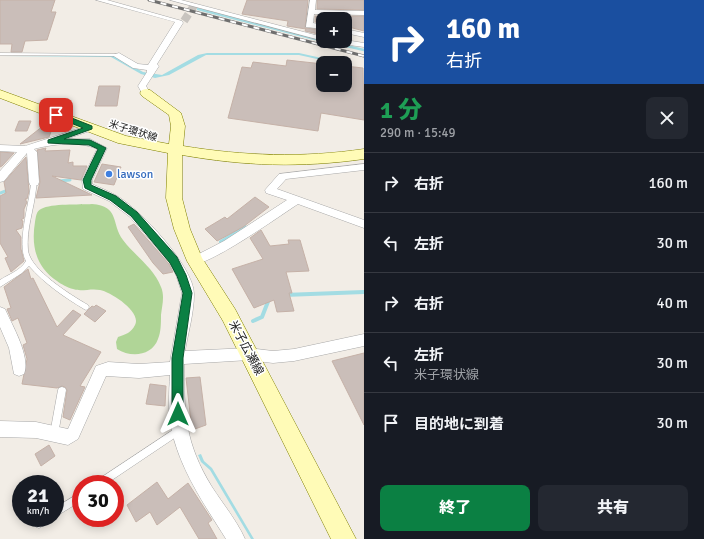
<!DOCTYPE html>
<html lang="ja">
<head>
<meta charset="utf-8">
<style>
  body { margin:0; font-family:Signika,"Noto Sans JP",sans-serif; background:#242831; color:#f1f3f6; height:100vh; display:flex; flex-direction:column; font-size:15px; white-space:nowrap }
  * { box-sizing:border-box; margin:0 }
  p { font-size:13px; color:#9ea1a6 }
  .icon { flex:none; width:22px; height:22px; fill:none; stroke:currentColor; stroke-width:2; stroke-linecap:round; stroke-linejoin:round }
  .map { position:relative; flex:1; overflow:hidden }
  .side { display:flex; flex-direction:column; background:#171b24; width:340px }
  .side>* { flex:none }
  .top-card { background:#1a4fa0; color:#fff; overflow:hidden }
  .fabs { position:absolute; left:316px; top:12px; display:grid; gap:8px }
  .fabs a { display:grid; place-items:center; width:36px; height:36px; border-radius:8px; background:#171b24; box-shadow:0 2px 10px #0003; font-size:20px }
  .speed { position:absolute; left:12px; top:475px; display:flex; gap:8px; font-size:20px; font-weight:700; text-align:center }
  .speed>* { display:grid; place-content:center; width:52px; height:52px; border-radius:50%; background:#171b24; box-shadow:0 2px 10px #0003; line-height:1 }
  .speed small { font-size:10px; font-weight:400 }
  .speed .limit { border:6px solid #d22; background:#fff; color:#111 }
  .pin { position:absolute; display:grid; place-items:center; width:34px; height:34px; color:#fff; margin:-17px; border-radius:8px; box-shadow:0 2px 6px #0006 }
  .me { position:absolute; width:44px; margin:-22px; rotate:0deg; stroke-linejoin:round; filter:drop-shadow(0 0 3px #0008) }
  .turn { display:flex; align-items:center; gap:14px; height:84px; padding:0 16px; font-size:18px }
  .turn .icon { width:52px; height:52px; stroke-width:2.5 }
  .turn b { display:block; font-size:28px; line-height:34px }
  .round { display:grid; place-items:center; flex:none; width:42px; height:42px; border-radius:8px; background:#242831 }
  .head { display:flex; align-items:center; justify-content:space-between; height:68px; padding:0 16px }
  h1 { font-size:24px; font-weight:800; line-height:30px; color:#1e9e55 }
  .cta { display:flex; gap:8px; margin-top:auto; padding:8px 16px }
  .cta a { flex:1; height:46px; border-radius:8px; background:#0b8043; color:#fff; font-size:16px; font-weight:800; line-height:46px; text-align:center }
  .cta a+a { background:#242831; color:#f1f3f6 }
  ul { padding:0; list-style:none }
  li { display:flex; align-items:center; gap:12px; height:60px; padding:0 16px; border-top:1px solid #363941 }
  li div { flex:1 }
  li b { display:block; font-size:15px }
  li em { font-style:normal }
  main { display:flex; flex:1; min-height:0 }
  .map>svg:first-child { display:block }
  .forest { fill:#b0d597 }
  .water { fill:#a3dce3 }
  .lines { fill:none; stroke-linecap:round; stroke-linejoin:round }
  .stream-far2 { stroke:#a3dce3; stroke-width:2.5 }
  .stream-far1 { stroke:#a3dce3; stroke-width:3 }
  .stream { stroke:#a3dce3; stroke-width:4 }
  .building { fill:#cabeb9; stroke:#c5b1a7 }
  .street-tunnel { stroke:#c8c4bf; stroke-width:8; stroke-dasharray:8 4; stroke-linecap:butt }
  .lane-casing { stroke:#a8a8a8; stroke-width:1 }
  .street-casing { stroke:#a8a8a8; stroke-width:1 }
  .secondary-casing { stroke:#7f7f00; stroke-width:1 }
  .lane { fill:#fff; fill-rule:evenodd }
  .street { fill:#fff; fill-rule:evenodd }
  .secondary { fill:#fffbb7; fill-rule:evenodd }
  .rail-casing { stroke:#6f6f6f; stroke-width:3 }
  .rail { stroke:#fff; stroke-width:2; stroke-dasharray:6; stroke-linecap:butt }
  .route { fill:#0b8043; stroke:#07532c }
  .shop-dot { fill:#3f7fe0; stroke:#fff; stroke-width:1.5 }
  .labels { text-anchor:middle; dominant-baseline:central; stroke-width:3; stroke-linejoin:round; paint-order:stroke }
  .far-street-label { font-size:10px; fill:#212121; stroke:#fff }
  .shop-label { font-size:12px; fill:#366cbe; stroke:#fff; text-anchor:start }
  .street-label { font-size:12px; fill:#212121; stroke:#fff }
</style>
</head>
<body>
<main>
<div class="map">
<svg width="364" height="539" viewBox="0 0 364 539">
  <rect width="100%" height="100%" fill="#f2ede6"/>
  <path class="forest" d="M92 204C120 206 111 224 123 240 135 256 154 268 161 287 165 296 162 306 161 315 161 323 161 332 158 339 152 356 131 358 117 349L116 342 118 337C126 334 131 333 135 325 142 312 111 292 100 290 91 288 81 292 73 289 68 288 61 284 57 281 36 267 31 246 35 222 36 217 36 211 41 209 52 203 79 205 92 204Z"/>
  <path class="water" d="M207 53H299L344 63H335L299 55H206L169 75 155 78 141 74 111 57H0L115 56 143 72 162 75 198 55Z
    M201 454 204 461 212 468 254 539H251L210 470 201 462 198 455Z"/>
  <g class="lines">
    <path class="stream-far2" d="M198 9 315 39
      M325 41 364 50"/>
    <path class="stream-far1" d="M59 181 70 180
      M0 193 11 189"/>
    <path class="stream" d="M221 242 245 227
      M284 295 364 292
      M253 321 262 317 269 299"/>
  </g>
  <path class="building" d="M0 0H55L51 12H56L47 40 25 41 22 52H11L12 44H0Z
    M247 0H308L305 28 323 30V35L305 31 306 29 287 26 288 21 242 14Z
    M317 0H364V10L317 9Z
    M315 16H364V31L345 26V19H323V23L315 22Z
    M287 60 323 64V85H345V66L363 68 364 120 321 113 318 131 228 118 242 67 251 68 253 62 286 66Z
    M99 86H120L117 106H95Z
    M52 119 55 121 49 137 20 144Z
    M19 121H31L27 131H15Z
    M46 148 45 151 70 150 68 163 73 162V166H87L81 180 52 176 92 195 36 198 40 182 37 150Z
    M0 152 14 153 2 166 0 167Z
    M26 157 29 191 27 199H25L27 202 24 209V218L21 220 23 221 22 228 16 230 21 237V249L24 261 11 272 5 258 8 257 0 243V196L6 193 4 182Z
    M102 164 121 167 114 185 94 182Z
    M255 197 269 207 243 227 217 241 205 229 225 217 227 219Z
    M134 224 169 264 173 272 163 274 153 263 128 227Z
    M261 230 270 246 289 244 288 240H300L309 271 286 272 292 293H289L294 311 277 312 274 300 254 308 232 269 263 259 250 238Z
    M28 269 31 279 33 278 57 327 73 310 81 315 63 335 101 352 80 386 85 387 70 420 63 417 67 390 65 387 62 386 57 388 22 384 27 359 23 345 27 343 18 318 12 321 7 309 11 308 4 287Z
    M96 305 106 311 95 322 84 314 92 306 94 307Z
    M364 353V425L332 361Z
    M200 377 206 425 192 430 186 378Z
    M150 384 166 386 165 406 146 404Z
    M49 445 55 456 41 466 35 454Z
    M157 482 168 499 188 483 212 520 208 523 217 539H199L180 507 157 525 150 512 136 522 127 505Z"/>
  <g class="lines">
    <path class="street-tunnel" d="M184 21 195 4"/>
    <g class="lane-casing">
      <path id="lane" d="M0 53 116 54 118 55 116 56 0 55Z
        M34 180 37 182 36 189C34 209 26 230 28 250 30 270 71 295 88 305L89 307 88 309 86 310 84 309C64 297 45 284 29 266L22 273 0 287V280C9 274 20 271 26 261 16 244 30 203 31 182Z
        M62 387 65 388 66 390 58 434 57 437 54 438 51 437 50 434 58 390 59 388Z
        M179 426 182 427 183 430 182 433 106 484H95L96 481Z
        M81 492V501L55 517V508Z
        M41 518H52L51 521 39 528 36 527 35 524 36 521Z"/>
    </g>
    <g class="street-casing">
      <path id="street" d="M96 0H107L182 21 183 23 157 64 159 66 146 86 150 93 149 95H143L138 86 147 72V70L133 68 112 55 119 53 138 64 148 65 175 22Z
        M170 0H181L323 37 324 41Z
        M310 0H316L315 10 364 11V15L314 14 313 23 323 25V29L306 27Z
        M345 29 364 33V37L345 33Z
        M345 40 364 43V47L334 43 330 41Z
        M90 125 93 126V130L66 139H90L107 148 92 180V184C100 188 109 191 117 196 140 209 194 267 194 294 194 313 188 333 185 351L249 348 273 351 294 349 364 334V346L294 361 273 363 249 360 184 364C184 414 185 443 212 487 223 504 237 521 245 539H226C204 504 179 468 171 427 168 410 169 392 170 375L139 378 106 376 78 439 68 445 36 438 0 437V421L36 422 68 429 96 366 108 362 139 364 170 362 182 293 176 275 170 263 130 217 109 201 83 189 82 180 97 149C80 141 52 144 34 149L37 152 39 182 38 185H30L29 182 27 153 4 181 0 182V171L17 152 0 151V145L25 146Z
        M364 164V170L286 179 277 189 364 220V228L298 204C281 215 205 269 191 264L189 261 191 258 224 241 287 200 266 193 265 190 279 174Z
        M0 307 5 309C12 325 31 357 24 374L19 376 14 374 9 348 0 327Z"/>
    </g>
    <g class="secondary-casing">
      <path id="secondary" d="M146 89 150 90 181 113 185 126 183 146C244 156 303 158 364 149V159C301 168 244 166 182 155V198L190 229 202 258 235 309 356 539H331L223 321 187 261 174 229 166 198 168 153 118 143 0 98V90L126 136 169 144 171 126 169 115 142 96 140 93 142 90Z"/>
    </g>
    <use href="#lane" class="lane"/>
    <use href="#street" class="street"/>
    <use href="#secondary" class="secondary"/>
    <g class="rail-casing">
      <path id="rail" d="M149 0 364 56"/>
    </g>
    <use href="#rail" class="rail"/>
  </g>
  <path class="route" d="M54 113H59L92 126V129L64 139 90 140 106 148 91 180V185L116 196 137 212 177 257 186 275 192 293 183 358V414L181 418 178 420 174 418 172 414V358L183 293 177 276 170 263 131 216 110 200 85 188 83 180 98 149 89 145 48 143V140L83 128 54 116Z"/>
  <circle class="shop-dot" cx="109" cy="174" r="4"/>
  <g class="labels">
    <g class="far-street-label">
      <text transform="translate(133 131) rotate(17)">米子環状線</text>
    </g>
    <g class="shop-label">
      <text x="117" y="174">lawson</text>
    </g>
    <g class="street-label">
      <text transform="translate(246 348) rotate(62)">米子広瀬線</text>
    </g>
  </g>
</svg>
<div class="fabs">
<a>+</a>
<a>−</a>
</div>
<div class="speed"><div>21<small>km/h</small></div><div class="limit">30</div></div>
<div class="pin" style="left:56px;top:115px;background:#d93025"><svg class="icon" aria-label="arrive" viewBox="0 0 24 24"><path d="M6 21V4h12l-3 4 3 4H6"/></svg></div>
<svg class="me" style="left:178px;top:414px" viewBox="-20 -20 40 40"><path d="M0-17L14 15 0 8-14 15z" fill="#0b8043" stroke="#fff" stroke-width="4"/></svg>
</div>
<section class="side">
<div class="top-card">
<div class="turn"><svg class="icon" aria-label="right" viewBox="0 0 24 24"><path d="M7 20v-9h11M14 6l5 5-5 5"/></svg><div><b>160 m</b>右折</div></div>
</div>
<div class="head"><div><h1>1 分</h1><p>290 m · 15:49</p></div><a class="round"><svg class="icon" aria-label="close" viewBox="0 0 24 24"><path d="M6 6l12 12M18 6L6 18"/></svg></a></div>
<ul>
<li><svg class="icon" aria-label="right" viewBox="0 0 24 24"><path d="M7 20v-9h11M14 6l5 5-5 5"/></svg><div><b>右折</b></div><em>160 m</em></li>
<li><svg class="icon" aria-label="left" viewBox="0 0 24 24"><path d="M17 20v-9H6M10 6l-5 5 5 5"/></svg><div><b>左折</b></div><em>30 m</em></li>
<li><svg class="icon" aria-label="right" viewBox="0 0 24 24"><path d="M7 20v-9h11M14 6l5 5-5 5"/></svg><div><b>右折</b></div><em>40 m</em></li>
<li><svg class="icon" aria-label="left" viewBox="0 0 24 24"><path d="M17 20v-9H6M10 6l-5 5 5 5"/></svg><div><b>左折</b><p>米子環状線</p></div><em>30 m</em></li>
<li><svg class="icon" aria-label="arrive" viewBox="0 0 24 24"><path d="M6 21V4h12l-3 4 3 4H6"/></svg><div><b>目的地に到着</b></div><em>30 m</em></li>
</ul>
<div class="cta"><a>終了</a><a>共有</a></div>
</section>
</main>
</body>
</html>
